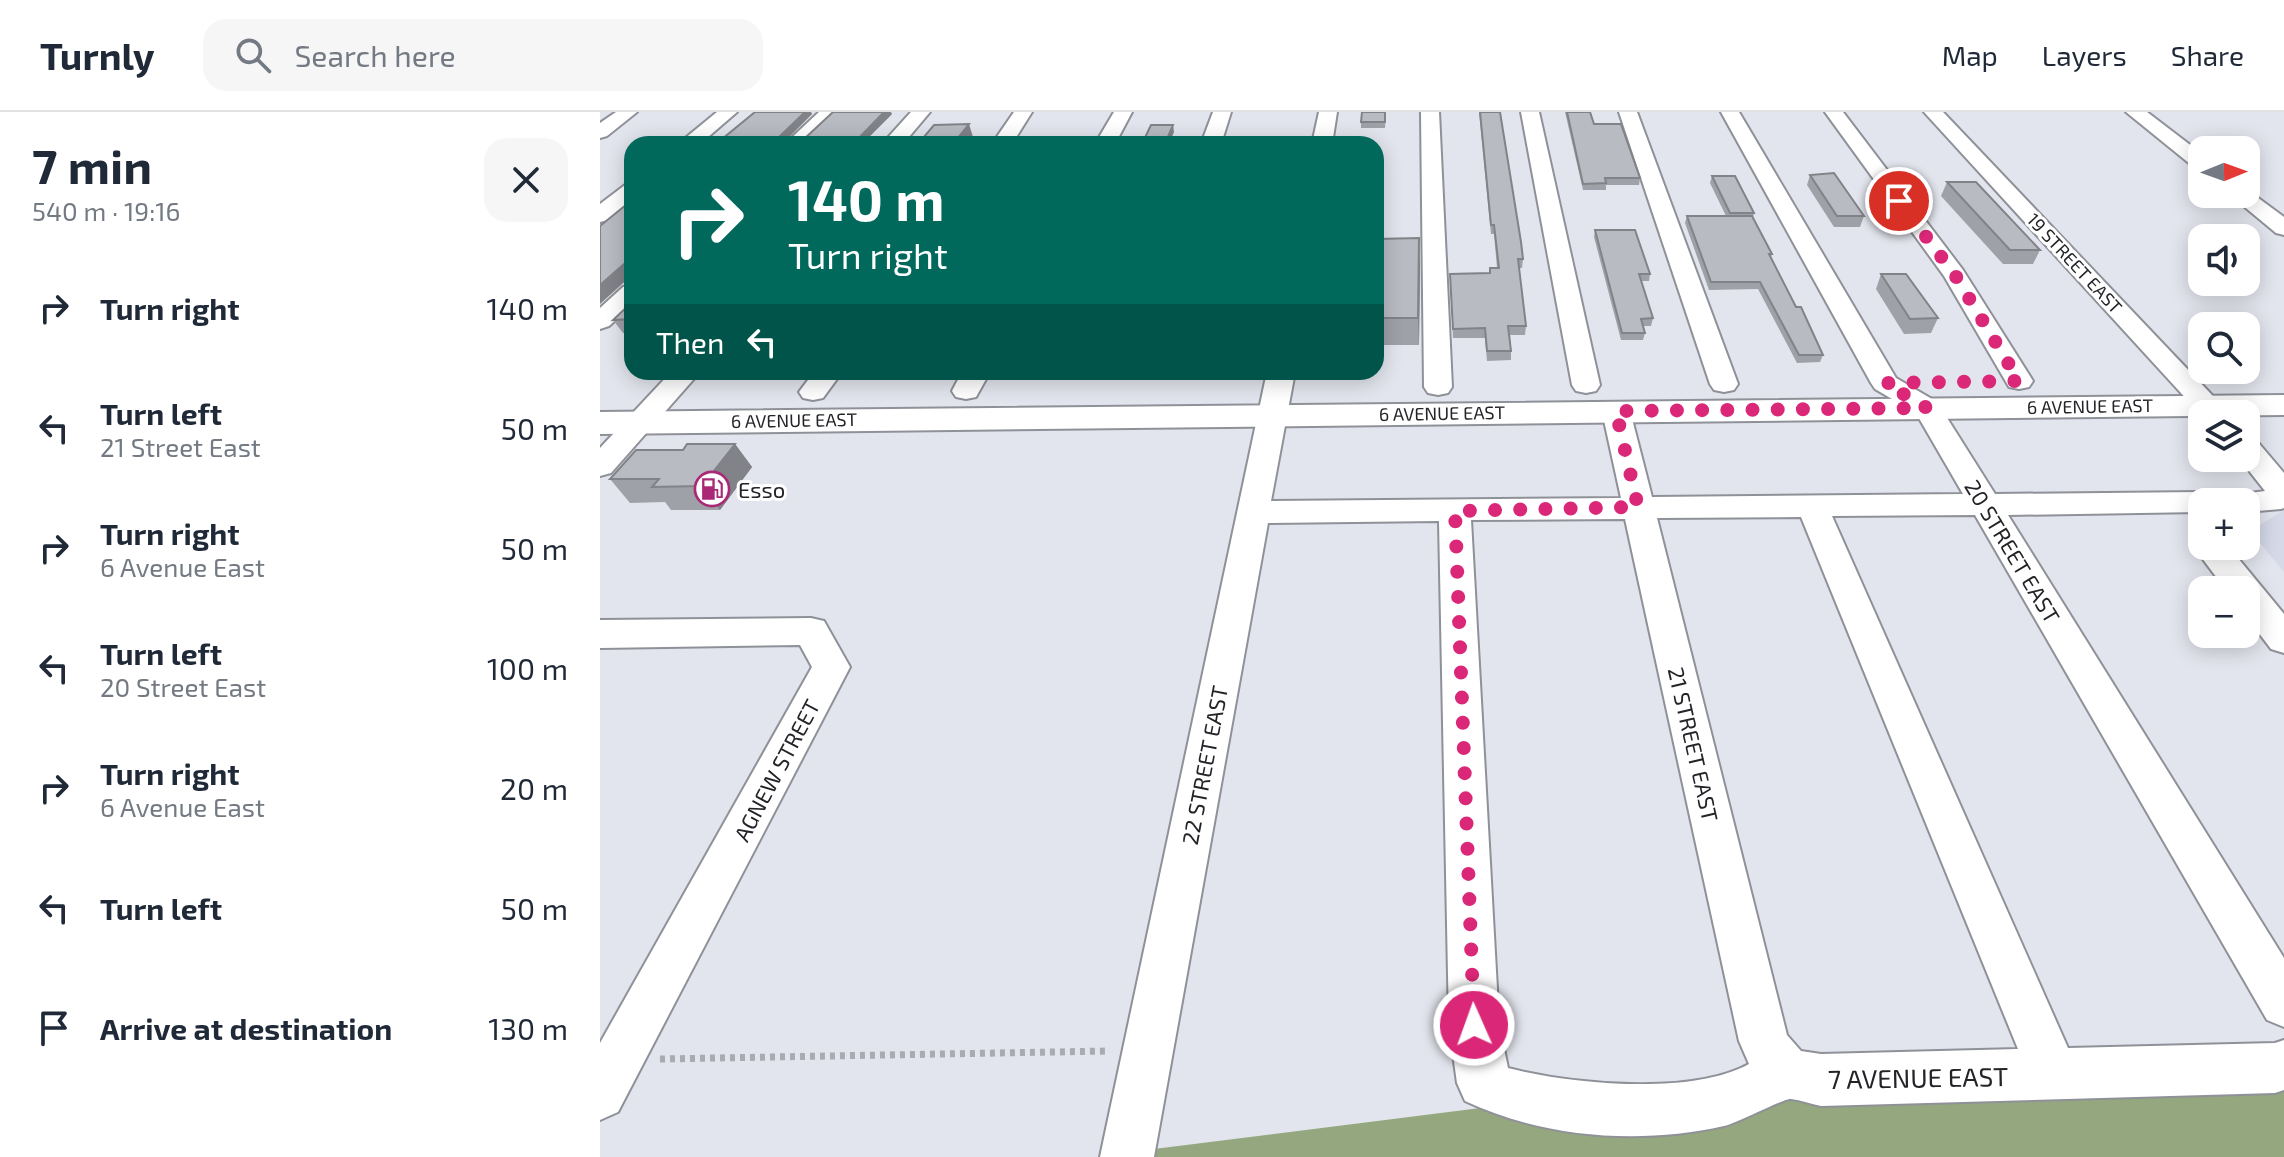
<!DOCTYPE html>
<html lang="en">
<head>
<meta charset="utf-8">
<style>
  body { margin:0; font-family:"Exo 2",sans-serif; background:#f6f6f7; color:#1f2937; height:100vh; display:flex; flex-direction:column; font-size:30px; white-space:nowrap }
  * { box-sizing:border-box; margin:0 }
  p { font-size:26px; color:#747a83 }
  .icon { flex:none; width:44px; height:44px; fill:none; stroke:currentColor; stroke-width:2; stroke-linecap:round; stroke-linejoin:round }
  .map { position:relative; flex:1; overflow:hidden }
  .side { display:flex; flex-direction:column; background:#fff; width:600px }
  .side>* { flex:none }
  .top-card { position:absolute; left:24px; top:24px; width:760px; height:244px; border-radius:24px; box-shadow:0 4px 20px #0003; background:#00695c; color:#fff; overflow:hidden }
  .needle { width:52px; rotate:89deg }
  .buttons { position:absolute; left:1588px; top:24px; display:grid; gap:16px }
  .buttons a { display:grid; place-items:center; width:72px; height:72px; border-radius:16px; background:#fff; box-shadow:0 4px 20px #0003; font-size:40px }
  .pin { position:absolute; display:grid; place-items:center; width:68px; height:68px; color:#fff; margin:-34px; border:4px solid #fff; border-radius:50%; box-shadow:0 2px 8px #0007 }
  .me { position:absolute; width:88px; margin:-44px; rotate:358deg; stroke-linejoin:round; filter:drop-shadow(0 0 6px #0008) }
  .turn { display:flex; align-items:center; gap:28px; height:168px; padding:0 32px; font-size:36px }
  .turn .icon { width:104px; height:104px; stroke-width:2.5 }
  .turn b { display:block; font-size:56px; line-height:68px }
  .then { display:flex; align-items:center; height:76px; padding:0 32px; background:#0003; gap:16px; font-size:30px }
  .round { display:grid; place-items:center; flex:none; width:84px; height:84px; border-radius:24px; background:#f6f6f7 }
  .overview { display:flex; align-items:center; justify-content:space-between; height:136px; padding:0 32px }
  h1 { font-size:48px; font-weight:700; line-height:60px }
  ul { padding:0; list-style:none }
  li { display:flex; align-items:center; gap:24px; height:120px; padding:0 32px }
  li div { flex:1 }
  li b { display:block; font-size:30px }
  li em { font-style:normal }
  header { display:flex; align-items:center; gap:48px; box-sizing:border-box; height:112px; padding:0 40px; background:#fff; border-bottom:2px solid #e0e1e3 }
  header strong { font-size:38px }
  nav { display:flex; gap:44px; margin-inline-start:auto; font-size:28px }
  .search { width:560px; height:72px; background:#f6f6f7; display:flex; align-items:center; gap:20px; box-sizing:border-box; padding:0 28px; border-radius:24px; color:#747a83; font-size:30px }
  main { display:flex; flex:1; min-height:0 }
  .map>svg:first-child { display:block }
  .built { fill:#d5d9e8 }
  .forest { fill:#95a77e }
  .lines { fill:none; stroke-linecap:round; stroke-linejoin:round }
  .minor-casing { stroke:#8f9198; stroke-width:4 }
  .major-casing { stroke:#8f9198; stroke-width:4 }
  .path { stroke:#a9aab2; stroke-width:7; stroke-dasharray:5 5; stroke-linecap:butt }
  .minor { fill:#fff; fill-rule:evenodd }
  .major { fill:#fff; fill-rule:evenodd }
  .wall { fill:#9fa1a8 }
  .shaded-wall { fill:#828388 }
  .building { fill:#b9bbc3; stroke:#828388; stroke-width:2 }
  .route { stroke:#db2777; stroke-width:14; stroke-dasharray:0 25.2 }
  .labels { text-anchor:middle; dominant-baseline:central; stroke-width:6; stroke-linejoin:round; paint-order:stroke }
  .far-street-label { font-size:18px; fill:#232427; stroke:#fff }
  .poi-label { font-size:22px; fill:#232427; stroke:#fff; text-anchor:start }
  .street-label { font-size:22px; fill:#232427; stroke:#fff }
  .near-street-label { font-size:26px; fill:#232427; stroke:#fff }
</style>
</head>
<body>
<header>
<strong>Turnly</strong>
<div class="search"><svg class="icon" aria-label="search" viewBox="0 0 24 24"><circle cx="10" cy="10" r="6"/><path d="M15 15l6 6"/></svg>Search here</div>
<nav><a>Map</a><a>Layers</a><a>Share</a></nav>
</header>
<main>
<section class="side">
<div class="overview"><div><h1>7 min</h1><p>540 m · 19:16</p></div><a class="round"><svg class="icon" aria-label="close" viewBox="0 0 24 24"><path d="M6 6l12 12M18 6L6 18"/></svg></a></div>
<ul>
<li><svg class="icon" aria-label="right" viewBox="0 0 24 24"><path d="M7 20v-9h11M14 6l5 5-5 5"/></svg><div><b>Turn right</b></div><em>140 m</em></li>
<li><svg class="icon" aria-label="left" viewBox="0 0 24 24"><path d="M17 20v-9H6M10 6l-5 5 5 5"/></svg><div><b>Turn left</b><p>21 Street East</p></div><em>50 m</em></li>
<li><svg class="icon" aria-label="right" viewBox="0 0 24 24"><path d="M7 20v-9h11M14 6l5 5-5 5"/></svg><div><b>Turn right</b><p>6 Avenue East</p></div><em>50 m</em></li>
<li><svg class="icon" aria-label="left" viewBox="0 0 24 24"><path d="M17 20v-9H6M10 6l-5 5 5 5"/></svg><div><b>Turn left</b><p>20 Street East</p></div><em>100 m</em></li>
<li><svg class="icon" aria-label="right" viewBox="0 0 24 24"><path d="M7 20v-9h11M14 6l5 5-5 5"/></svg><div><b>Turn right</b><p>6 Avenue East</p></div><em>20 m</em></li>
<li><svg class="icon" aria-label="left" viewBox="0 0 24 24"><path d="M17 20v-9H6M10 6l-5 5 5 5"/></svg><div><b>Turn left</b></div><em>50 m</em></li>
<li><svg class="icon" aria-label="arrive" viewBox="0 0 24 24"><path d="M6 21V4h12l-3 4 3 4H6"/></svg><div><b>Arrive at destination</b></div><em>130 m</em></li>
</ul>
</section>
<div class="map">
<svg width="1684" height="1045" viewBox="0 0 1684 1045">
  <rect width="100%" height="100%" fill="#e3e5ee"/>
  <path class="built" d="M1684 398V460L1650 419Z"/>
  <path class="forest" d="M1684 941V1045H537L538 1039 1168 960Z"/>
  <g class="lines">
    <g class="minor-casing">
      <path id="minor" d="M16 0H37L7 24 0 26V11Z
        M117 0H137L100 32H78Z
        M219 0H239L206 32H185Z
        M311 0H330L303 32H282Z
        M414 0H432L412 32H392Z
        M514 0H532L515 32H495Z
        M613 0H631L621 32H601Z
        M719 0H737L732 32H712Z
        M821 0H839L852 275 848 281 838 283 828 281 824 275Z
        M921 0H939L1000 273 996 279 986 281 976 279 972 273Z
        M1019 0H1037L1138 272 1134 278 1124 280 1114 278 1110 272Z
        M1121 0H1139L1296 266 1337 290 1395 382 1602 380 1613 383 1618 390H1602V400L1408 403 1684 846V915L1667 908 1375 403 1232 404 1468 936 1675 931 1684 928V978L1675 981 1221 994C1211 992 1201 988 1191 987 1184 986 1138 1011 1124 1014 1039 1033 944 1026 865 989L857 971 849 913 839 409 668 411 554 1045H500L667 260H695L671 389 1021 386 1002 299 1006 293 1016 290 1026 293 1030 299 1052 385 1363 382 1316 301 1275 277 1271 271ZM1201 405 1418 937 1221 942 1201 939 1187 923 1057 406ZM1025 407 1139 929 1149 952C1091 984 971 972 908 956L899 913 871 408Z
        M1225 0H1243L1363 158 1433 269 1429 275 1419 277 1409 275 1344 164Z
        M1324 0H1343L1630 302 1602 304Z
        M1526 0H1547L1602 42V58L1595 56Z
        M32 71V88L8 108 0 110V92L25 73Z
        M1646 77 1684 105V123L1676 121 1629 82H1646Z
        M32 173V193L9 214 0 217V196L23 175Z
        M71 260H100L11 361 0 364V336Z
        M214 260H242L223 286 213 288 203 286 199 280Z
        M362 260H390L376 285 366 287 356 285 352 279Z
        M1646 326 1656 328 1684 361V396L1681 397 1646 400V390H1630L1635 383 1665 379 1639 346H1646Z
        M1602 425V434H1628L1684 502V541L1671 537 1646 504V478H1626L1593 434Z
        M211 506 224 509 250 555 18 1000 0 1008V931L212 555 200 533 0 536V508Z"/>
    </g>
    <g class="major-casing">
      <path id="major" d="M1684 283V303L0 322V300Z"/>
    </g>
    <path class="path" d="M60 947 510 939"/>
    <use href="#minor" class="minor"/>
    <use href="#major" class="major"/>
  </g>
  <path class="wall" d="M155 0H211L212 2 186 28H203L292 2 262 32H116Z
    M786 0 785 16H761V10Z
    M879 0H900L923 147 922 156H919L926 214 925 223H910L911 239V248L887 249 885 226H853L850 171 889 161 890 156H897L894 122H891Z
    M965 0H990L994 12 1040 66 1039 73H1006V78H983Z
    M1210 63 1264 104 1260 115H1234L1207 73Z
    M1112 64 1154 101 1153 106 1172 142 1171 146 1196 195 1223 243 1220 250 1197 251 1158 177 1109 178 1085 111 1087 104H1126L1110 71Z
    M1347 70 1440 138 1433 152H1403L1341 84Z
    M995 118 1050 162 1049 169H1041L1053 206 1051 214H1043L1045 221 1043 228H1021L994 125Z
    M776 127 820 152 819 233H776Z
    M1281 162 1338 206 1331 221 1304 222 1276 177Z
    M32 190V221H23L13 208Z
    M135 332 152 355 120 398H71L65 390 30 391 10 367 83 338Z"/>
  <path class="shaded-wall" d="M205 0H211L212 2 182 32 179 25Z
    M284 0H291L292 2 262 32H256L255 30Z
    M369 12 373 25 368 32H353Z
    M573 13 574 20 569 32H565Z
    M819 126 820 152 819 233 818 206Z
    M32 145V163L0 192V173Z
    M135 332 152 355 120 398 102 374Z"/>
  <path class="building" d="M155 0H205L179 25 182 28H203L233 0H284L255 30 116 32Z
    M762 0H785V10H761Z
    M880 0H900L921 130 923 147H918L926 214H908L911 239H887L885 216 853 217 850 162 890 161V156H899L894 113H891Z
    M967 0H990L994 12H1021L1040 66H1005L1006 71 983 72Z
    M369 12 353 32H318L334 13Z
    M551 13H573L565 32H542Z
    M448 29H471L469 32H446Z
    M1234 61 1264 104H1237L1210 63Z
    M1112 64H1135L1154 101H1130Z
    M1347 70H1376L1440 138H1410Z
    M32 88V145L0 173V114Z
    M1087 104H1152L1172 142H1169L1196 195H1201L1223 243H1199L1160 170H1111Z
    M995 118H1035L1050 162H1039L1053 206 1041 207 1045 221H1022Z
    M819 126 818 206H776V127Z
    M1281 162H1306L1338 206 1310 207Z
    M32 190V207L13 208Z
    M87 332H135L102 374 52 375 59 367H10L36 338H83Z"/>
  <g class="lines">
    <path class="route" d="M874 913 855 399 1038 395 1016 299 1327 296 1285 271 1419 269 1355 163 1299 89"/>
  </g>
  <defs>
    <g id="fuel-ring" transform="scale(1.8)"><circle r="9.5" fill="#fff" stroke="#aa2977" stroke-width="1.5"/><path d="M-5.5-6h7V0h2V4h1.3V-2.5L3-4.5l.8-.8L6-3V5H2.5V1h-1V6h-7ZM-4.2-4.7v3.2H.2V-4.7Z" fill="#aa2977"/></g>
  </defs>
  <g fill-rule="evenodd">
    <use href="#fuel-ring" x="112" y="377"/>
  </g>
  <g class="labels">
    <g class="far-street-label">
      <text transform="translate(1475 151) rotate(47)">19 STREET EAST</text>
      <text transform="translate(1490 294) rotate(-1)">6 AVENUE EAST</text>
      <text transform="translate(842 301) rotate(-1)">6 AVENUE EAST</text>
      <text transform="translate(194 308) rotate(-1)">6 AVENUE EAST</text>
    </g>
    <g class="poi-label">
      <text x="138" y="377">Esso</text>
    </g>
    <g class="street-label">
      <text transform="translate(1413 439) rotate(59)">20 STREET EAST</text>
      <text transform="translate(1094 632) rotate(77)">21 STREET EAST</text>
      <text transform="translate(604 653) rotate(-79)">22 STREET EAST</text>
      <text transform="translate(176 658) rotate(-62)">AGNEW STREET</text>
    </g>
    <g class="near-street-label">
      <text transform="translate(1318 965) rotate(-1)">7 AVENUE EAST</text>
    </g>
  </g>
</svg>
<div class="buttons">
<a><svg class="needle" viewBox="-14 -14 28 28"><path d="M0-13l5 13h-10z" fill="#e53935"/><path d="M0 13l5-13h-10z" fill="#747a83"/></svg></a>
<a><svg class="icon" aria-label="sound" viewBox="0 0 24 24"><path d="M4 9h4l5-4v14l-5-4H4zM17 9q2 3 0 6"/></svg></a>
<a><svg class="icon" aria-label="search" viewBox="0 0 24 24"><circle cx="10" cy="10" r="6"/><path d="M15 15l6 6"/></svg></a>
<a><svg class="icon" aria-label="layers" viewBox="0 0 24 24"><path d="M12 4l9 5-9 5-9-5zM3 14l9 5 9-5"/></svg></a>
<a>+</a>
<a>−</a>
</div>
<div class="pin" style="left:1299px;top:89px;background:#d93025"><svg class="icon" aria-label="arrive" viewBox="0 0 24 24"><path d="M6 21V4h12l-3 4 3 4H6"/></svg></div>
<svg class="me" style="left:874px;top:913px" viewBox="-20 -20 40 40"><circle r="17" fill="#db2777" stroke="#fff" stroke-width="3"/><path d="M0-11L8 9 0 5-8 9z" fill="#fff"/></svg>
<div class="top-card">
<div class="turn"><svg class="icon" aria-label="right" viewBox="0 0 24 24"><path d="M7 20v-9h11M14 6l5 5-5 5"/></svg><div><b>140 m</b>Turn right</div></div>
<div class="then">Then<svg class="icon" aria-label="left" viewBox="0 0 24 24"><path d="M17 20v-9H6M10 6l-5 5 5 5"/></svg></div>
</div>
</div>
</main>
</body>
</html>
